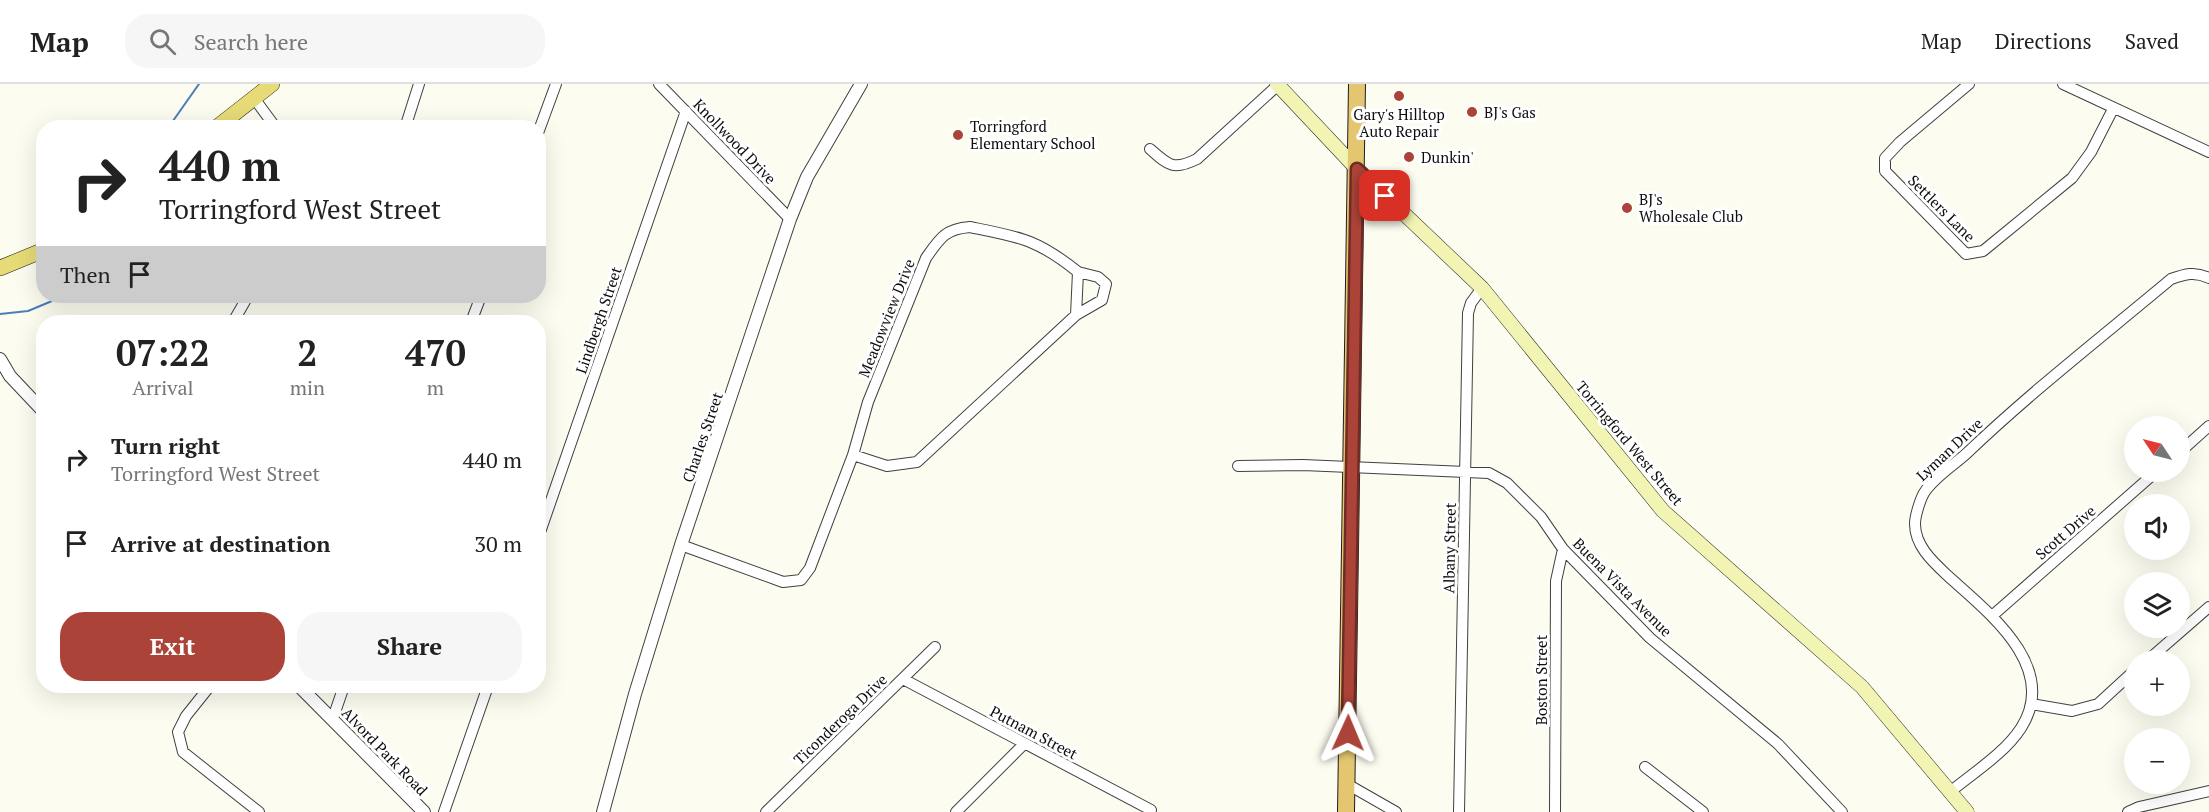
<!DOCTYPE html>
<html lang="en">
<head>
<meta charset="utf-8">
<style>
  body { margin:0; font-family:"PT Serif",serif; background:#f6f6f6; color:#222; height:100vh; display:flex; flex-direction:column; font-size:22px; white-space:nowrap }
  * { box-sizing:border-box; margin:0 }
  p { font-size:20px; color:#767676 }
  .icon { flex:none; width:33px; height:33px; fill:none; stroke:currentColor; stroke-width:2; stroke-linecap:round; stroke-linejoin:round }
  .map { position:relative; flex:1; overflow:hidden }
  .drawer { position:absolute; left:36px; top:231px; width:510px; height:378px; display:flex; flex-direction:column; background:#fff; border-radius:24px; box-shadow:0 6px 24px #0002 }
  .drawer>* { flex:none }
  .hud { position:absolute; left:36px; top:36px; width:510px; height:183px; border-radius:24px; box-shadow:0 6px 24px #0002; background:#fff; color:#222; overflow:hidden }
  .needle { width:39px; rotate:305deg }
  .tools { position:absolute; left:2124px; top:332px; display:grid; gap:12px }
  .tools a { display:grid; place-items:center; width:66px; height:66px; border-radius:50%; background:#fff; box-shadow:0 6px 24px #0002; font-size:30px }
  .pin { position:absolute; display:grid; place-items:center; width:51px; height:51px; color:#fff; margin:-26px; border-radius:12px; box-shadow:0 3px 9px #0006 }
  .me { position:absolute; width:66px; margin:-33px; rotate:1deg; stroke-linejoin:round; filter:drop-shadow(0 0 4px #0008) }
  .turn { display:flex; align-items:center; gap:21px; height:126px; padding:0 24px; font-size:27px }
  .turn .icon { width:78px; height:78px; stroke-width:2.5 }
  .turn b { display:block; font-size:42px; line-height:51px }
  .then { display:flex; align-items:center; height:57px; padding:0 24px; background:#0003; gap:12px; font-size:22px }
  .eta { display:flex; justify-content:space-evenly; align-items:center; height:102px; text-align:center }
  .eta b { font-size:36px; font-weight:600; line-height:42px }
  .primary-button { display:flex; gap:12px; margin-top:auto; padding:12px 24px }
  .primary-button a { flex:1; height:69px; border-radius:24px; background:#ab4338; color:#fff; font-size:24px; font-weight:600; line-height:69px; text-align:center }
  .primary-button a+a { background:#f6f6f6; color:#222 }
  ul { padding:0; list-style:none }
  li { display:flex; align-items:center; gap:18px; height:84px; padding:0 24px }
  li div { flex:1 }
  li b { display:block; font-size:22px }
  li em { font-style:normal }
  header { display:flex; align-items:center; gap:36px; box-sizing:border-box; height:84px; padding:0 30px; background:#fff; border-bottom:2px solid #e0e0e0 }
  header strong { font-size:28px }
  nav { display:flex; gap:33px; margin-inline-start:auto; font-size:21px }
  .search { width:420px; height:54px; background:#f6f6f6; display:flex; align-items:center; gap:15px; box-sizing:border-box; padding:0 21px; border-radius:24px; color:#767676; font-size:22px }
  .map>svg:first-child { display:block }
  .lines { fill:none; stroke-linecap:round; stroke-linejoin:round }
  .stream { stroke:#4b7ebb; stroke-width:2 }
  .minor-casing { stroke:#404040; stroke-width:12 }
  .tertiary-casing { stroke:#404040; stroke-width:14 }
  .secondary-casing { stroke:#2f2f2f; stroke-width:15 }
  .primary-casing { stroke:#1e1e1e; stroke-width:16 }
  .trunk-casing { stroke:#1e1e1e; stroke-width:18 }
  .minor { stroke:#fff; stroke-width:10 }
  .tertiary { stroke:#fff; stroke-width:12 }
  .secondary { stroke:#f2f4b3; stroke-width:14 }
  .primary { stroke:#e6db76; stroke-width:15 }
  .trunk { stroke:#e4c670; stroke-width:16 }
  .route-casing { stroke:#6f2c24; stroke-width:15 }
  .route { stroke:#ab4338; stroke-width:10 }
  .poi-dot { fill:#ab4338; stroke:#fff; stroke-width:2 }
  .labels { text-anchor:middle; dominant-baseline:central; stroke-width:6; stroke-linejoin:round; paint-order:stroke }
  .poi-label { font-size:15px; fill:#0d0d0d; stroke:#fff; text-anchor:start }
  .street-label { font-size:15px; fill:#0d0d0d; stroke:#fff }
</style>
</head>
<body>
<header>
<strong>Map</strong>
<div class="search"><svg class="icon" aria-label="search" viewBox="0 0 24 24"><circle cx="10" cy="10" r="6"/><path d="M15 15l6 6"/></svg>Search here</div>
<nav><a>Map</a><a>Directions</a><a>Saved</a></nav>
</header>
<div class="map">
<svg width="2209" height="728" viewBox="0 0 2209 728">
  <rect width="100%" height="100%" fill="#fdfcf0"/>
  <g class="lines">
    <path class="stream" d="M168 44 199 0
      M0 230 28 227 64 212"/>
    <g class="minor-casing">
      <path id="minor" d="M659 0 790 135
        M1969 0 1900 58 1885 74V87L1966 170 1983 167 2072 94 2091 68 2113 25
        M2063 0 2209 68
        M254 14 276 44
        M405 44 419 0
        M538 49 556 0
        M1150 65C1168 81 1173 87 1197 75L1278 1
        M970 143C1020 153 1037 155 1078 188L1076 231 917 378 887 382 853 371 868 318 926 174C940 154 945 145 970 143Z
        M1076 231 1102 216 1106 200 1098 193 1078 188
        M233 238 248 212
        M471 238 481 212
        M2180 368 2209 342
        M1238 382 1303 381 1489 389 1507 399 1541 433 1563 465 1650 554 1778 660 1842 728
        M538 454 686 27
        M681 461 783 498 801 496 810 484 853 371
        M1992 532 2157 387
        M2148 576 2209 523
        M903 595 1151 726 1150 728
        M210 602 186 632 178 648 183 668 259 728
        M2031 620 2072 627 2098 620 2134 587
        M333 634 344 602
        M1645 683 1703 728
        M1347 700 1396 728
        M1950 708C1973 689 2005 669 2021 644 2060 583 1988 528 1948 492 1933 478 1915 462 1915 440 1915 432 1920 416 1924 409 1933 394 1954 381 1967 369 2032 307 2103 252 2171 195 2185 190 2195 187 2209 194
        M444 728 488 602
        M766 728 935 563
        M956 728 1024 660
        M1459 728 1468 229 1471 219 1482 204
        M1555 728 1556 497 1563 465
        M2128 728 2139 723 2209 707"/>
    </g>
    <g class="tertiary-casing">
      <path id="tertiary" d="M0 275 10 292 44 328
        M299 602 424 728
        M603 728 635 610 681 461 790 135 807 93 861 0"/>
    </g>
    <g class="secondary-casing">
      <path id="secondary" d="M1277 0 1357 85 1482 204 1663 427 1862 603 1967 728"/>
    </g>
    <g class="primary-casing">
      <path id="primary" d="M216 44 272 0
        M0 184 44 166"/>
    </g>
    <g class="trunk-casing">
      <path id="trunk" d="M1346 728 1357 0"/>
    </g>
    <use href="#minor" class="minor"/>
    <use href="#tertiary" class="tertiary"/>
    <use href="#secondary" class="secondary"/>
    <use href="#primary" class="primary"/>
    <use href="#trunk" class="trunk"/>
  </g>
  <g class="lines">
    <g class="route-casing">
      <path id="route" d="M1348 649 1357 85 1385 112"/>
    </g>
    <use href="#route" class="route"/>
  </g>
  <g class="poi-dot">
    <circle cx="1399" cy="12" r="6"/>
    <circle cx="1472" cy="28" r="6"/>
    <circle cx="958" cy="51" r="6"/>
    <circle cx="1409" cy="73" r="6"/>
    <circle cx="1627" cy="124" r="6"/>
  </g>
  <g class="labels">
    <g class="poi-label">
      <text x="1484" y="28">BJ's Gas</text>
      <text x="1399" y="30" text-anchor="middle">Gary's Hilltop<tspan x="1399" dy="17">Auto Repair</tspan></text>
      <text x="970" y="42">Torringford<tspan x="970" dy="17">Elementary School</tspan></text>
      <text x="1421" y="73">Dunkin'</text>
      <text x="1639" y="115">BJ's<tspan x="1639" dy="17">Wholesale Club</tspan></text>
    </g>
    <g class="street-label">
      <text transform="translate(735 57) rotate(46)">Knollwood Drive</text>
      <text transform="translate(1942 124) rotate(45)">Settlers Lane</text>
      <text transform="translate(886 234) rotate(-68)">Meadowview Drive</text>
      <text transform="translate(598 236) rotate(-71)">Lindbergh Street</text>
      <text transform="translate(702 353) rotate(-71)">Charles Street</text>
      <text transform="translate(1630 359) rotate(50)">Torringford West Street</text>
      <text transform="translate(1949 365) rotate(-43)">Lyman Drive</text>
      <text transform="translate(2065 448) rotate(-41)">Scott Drive</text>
      <text transform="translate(1449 464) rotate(-89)">Albany Street</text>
      <text transform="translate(1623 503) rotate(45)">Buena Vista Avenue</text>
      <text transform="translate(1541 596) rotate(-90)">Boston Street</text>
      <text transform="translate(840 635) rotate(-44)">Ticonderoga Drive</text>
      <text transform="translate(1034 648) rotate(28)">Putnam Street</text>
      <text transform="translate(385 667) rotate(46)">Alvord Park Road</text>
    </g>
  </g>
</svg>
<div class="tools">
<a><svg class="needle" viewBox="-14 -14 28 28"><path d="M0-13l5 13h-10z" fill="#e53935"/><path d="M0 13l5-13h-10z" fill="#767676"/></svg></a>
<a><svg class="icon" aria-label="sound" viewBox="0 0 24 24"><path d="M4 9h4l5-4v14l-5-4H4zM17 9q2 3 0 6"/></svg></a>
<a><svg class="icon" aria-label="layers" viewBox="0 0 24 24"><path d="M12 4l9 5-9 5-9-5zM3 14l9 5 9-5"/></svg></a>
<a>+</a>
<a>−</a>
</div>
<div class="pin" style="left:1385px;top:112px;background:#d93025"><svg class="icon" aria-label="arrive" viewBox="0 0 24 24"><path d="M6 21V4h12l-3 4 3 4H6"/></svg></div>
<svg class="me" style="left:1348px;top:649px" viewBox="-20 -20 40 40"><path d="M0-17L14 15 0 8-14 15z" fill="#ab4338" stroke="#fff" stroke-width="4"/></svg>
<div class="hud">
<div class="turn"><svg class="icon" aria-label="right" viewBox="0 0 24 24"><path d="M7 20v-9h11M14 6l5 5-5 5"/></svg><div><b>440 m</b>Torringford West Street</div></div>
<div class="then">Then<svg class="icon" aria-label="arrive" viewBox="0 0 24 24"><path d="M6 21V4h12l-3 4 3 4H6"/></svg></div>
</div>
<section class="drawer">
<div class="eta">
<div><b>07:22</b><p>Arrival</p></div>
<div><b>2</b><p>min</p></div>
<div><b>470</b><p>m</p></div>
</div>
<ul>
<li><svg class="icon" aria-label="right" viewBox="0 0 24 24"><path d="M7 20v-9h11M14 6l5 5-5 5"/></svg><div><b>Turn right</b><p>Torringford West Street</p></div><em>440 m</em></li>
<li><svg class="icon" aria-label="arrive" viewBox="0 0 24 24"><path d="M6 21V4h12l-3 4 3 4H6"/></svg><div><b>Arrive at destination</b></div><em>30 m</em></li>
</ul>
<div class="primary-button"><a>Exit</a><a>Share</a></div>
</section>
</div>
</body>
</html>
